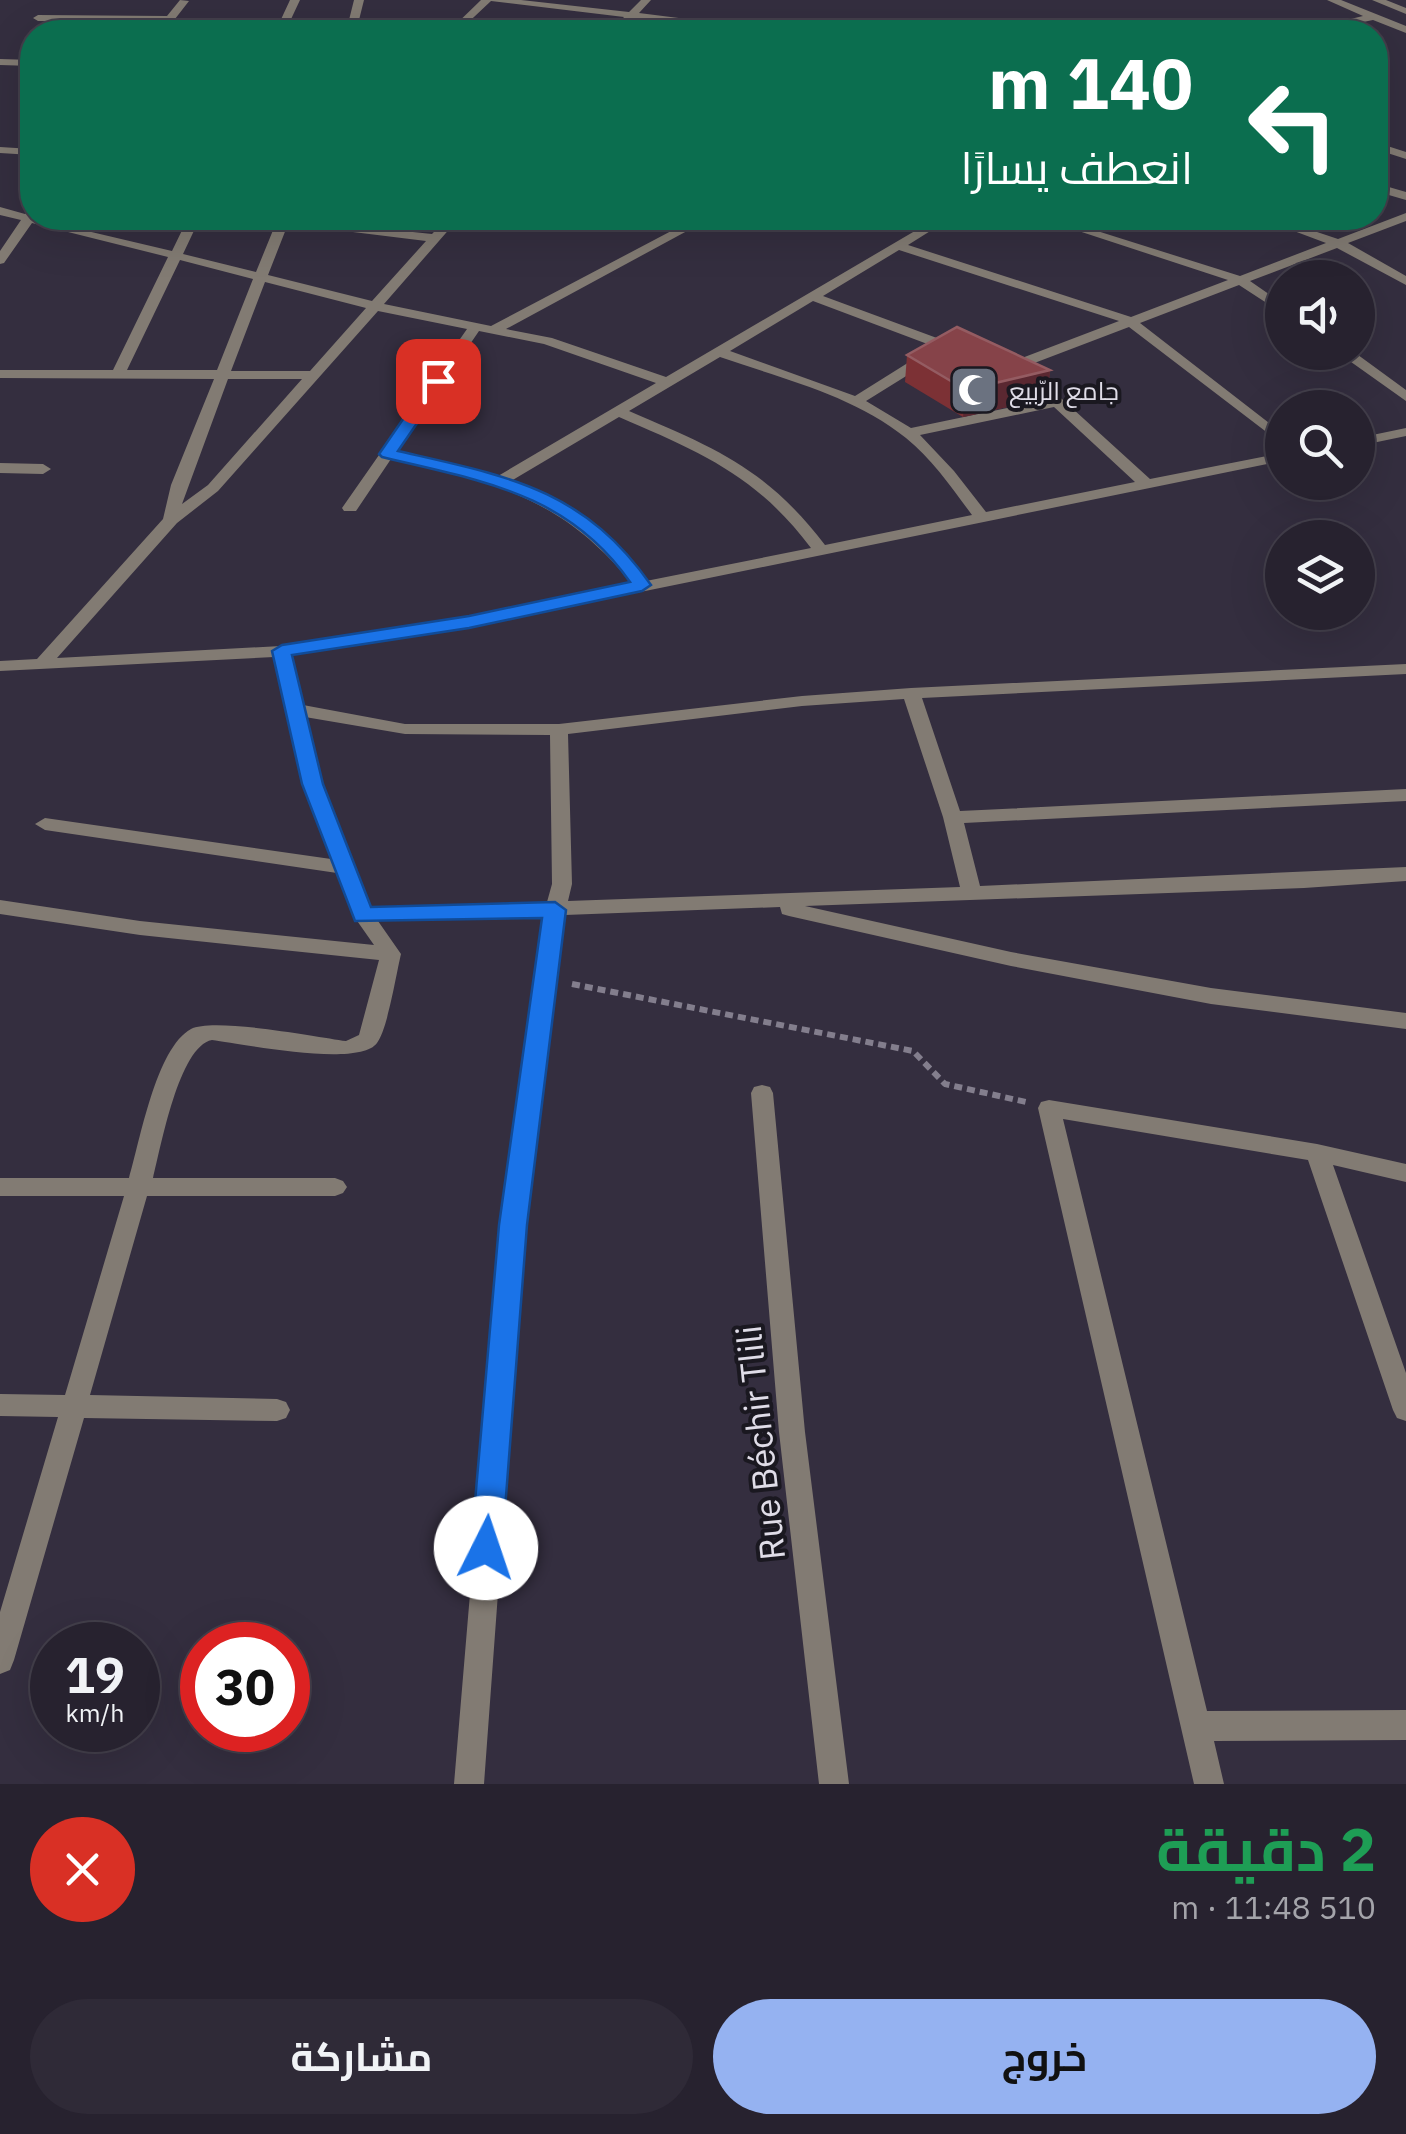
<!DOCTYPE html>
<html lang="ar">
<head>
<meta charset="utf-8">
<style>
  body { margin:0; font-family:"IBM Plex Sans",Cairo,sans-serif; background:#2f2a37; color:#f1f3f6; direction:rtl; height:100vh; display:flex; flex-direction:column; font-size:38px; white-space:nowrap }
  * { box-sizing:border-box; margin:0 }
  p { font-size:32px; color:#a4a4aa }
  .icon { flex:none; width:55px; height:55px; fill:none; stroke:currentColor; stroke-width:2; stroke-linecap:round; stroke-linejoin:round }
  .map { position:relative; height:1784px; overflow:hidden; direction:ltr }
  .sheet { display:flex; flex-direction:column; background:#27222f; flex:1 }
  .sheet>* { flex:none }
  .guide { position:absolute; left:20px; top:20px; width:1368px; height:210px; border-radius:40px; box-shadow:0 10px 40px #0002,0 0 0 2px #433f4b; direction:rtl; background:#0b6e4f; color:#fff; overflow:hidden }
  .controls { position:absolute; left:1265px; top:260px; display:grid; gap:20px }
  .controls a { display:grid; place-items:center; width:110px; height:110px; border-radius:50%; background:#27222f; box-shadow:0 10px 40px #0002,0 0 0 2px #433f4b; font-size:50px }
  .speed { position:absolute; left:30px; top:1622px; display:flex; gap:20px; font-size:50px; font-weight:700; text-align:center }
  .speed>* { display:grid; place-content:center; width:130px; height:130px; border-radius:50%; background:#27222f; box-shadow:0 10px 40px #0002,0 0 0 2px #433f4b; line-height:1 }
  .speed small { font-size:25px; font-weight:400 }
  .speed .limit { border:15px solid #d22; background:#fff; color:#111 }
  .pin { position:absolute; display:grid; place-items:center; width:85px; height:85px; color:#fff; margin:-42px; border-radius:20px; box-shadow:0 5px 15px #0006 }
  .me { position:absolute; width:110px; margin:-55px; rotate:4deg; stroke-linejoin:round; filter:drop-shadow(0 0 8px #0008) }
  .turn { display:flex; align-items:center; gap:35px; height:210px; padding:0 30px; font-size:45px }
  .turn .icon { width:130px; height:130px; stroke-width:2.5 }
  .turn b { display:block; font-size:70px; line-height:85px }
  .round { display:grid; place-items:center; flex:none; width:105px; height:105px; border-radius:52px; background:#2f2a37 }
  .head { display:flex; align-items:center; justify-content:space-between; height:170px; padding:0 30px }
  h1 { font-size:60px; font-weight:700; line-height:75px; color:#1e9e55 }
  .action { display:flex; gap:20px; margin-top:auto; padding:20px 30px }
  .action a { flex:1; height:115px; border-radius:60px; background:#95b2f1; color:#111; font-size:40px; font-weight:700; line-height:115px; text-align:center }
  .action a+a { background:#2f2a37; color:#f1f3f6 }
  .map>svg:first-child { display:block }
  .lines { fill:none; stroke-linecap:round; stroke-linejoin:round }
  .path { stroke:#837e8d; stroke-width:6; stroke-dasharray:8 5; stroke-linecap:butt }
  .minor { fill:#827b73; fill-rule:evenodd }
  .wall { fill:#7c3135 }
  .shaded-wall { fill:#5a2831 }
  .building { fill:#864349; stroke:#945c62; stroke-width:2.5 }
  .route { fill:#1a73e8; stroke:#114b97; stroke-width:2.5 }
  .labels { text-anchor:middle; dominant-baseline:central; stroke-width:8; stroke-linejoin:round; paint-order:stroke }
  .far-poi-label { font-size:25px; fill:#e0dde8; stroke:#1a1820; text-anchor:start }
  .near-street-label { font-size:35px; fill:#e0dde8; stroke:#1a1820 }
</style>
</head>
<body>
<div class="map">
<svg width="1406" height="1784" viewBox="0 0 1406 1784">
  <rect width="100%" height="100%" fill="#342e3f"/>
  <g class="lines">
    <path class="path" d="M572 984 913 1051 945 1084 1026 1102"/>
    <path class="minor" d="M180 0 189 1 168 28H277L290 0H300L285 32H156L162 22 38 21 33 18 38 15 167 16Z
      M354 0H364L356 32H346Z
      M481 0H521L629 12 641 0H651L639 13 789 32H761L634 18 620 32H610L624 17 491 1 458 32H448Z
      M1327 0H1341L1406 26V33L1373 20 1314 32H1297L1363 16Z
      M1372 0H1386L1406 8V14Z
      M889 29 894 32H883L884 30Z
      M0 59 32 60V66L0 65Z
      M1375 142 1406 152V159L1375 149Z
      M0 147 32 149V155L0 153Z
      M1375 183 1406 192V200L1375 191Z
      M0 207 25 214 32 209V218L172 251 188 218H200L183 254 256 272 278 218 432 234 447 218H459L384 304 491 326 675 229 648 218H665L684 224 697 218H711L506 329 552 338 666 377 937 218H951L908 245 1131 317 1228 280 1039 218H1056L1240 276 1326 243 1259 218H1275L1338 239 1406 213V221L1348 243 1406 276V285L1337 248 1250 281 1282 303V313L1239 285 1140 323 1282 433V444L1129 327 1011 372H1001V366L1119 321 899 250 823 296 964 348V354H954L813 301 730 351 855 396 922 354H932V360L866 401 911 428 1045 400 1019 382 1031 379 1062 399 1150 479 1282 453V461L469 627 290 655 303 705 405 724H559L802 696 911 688 1406 664V674L922 698 960 811 1406 789V801L964 823 980 886 1406 867V881L1304 888 805 906 1011 952 1211 988 1406 1013V1029L1211 1004 1011 966 789 916 782 914 780 907 565 915 525 1225 484 1784H454L501 1225 544 915 378 921 401 954C396 975 388 1028 377 1043 359 1068 243 1044 212 1040 179 1046 161 1147 153 1178H335L343 1181 347 1187 343 1193 335 1196H147L90 1395 277 1399 286 1402 290 1410 286 1418 277 1421 84 1418 14 1660 10 1670 0 1674V1612L58 1417 0 1416V1394L65 1395 124 1196H0V1178H129C140 1141 156 1048 191 1029 213 1017 317 1037 346 1041L359 1035 379 960 140 935 0 914V900L140 921 374 945 353 915 337 873 45 830 35 824 45 818 331 859 303 784 274 657 0 671V661L37 659 163 519 171 485 214 379 0 378V370H113L168 257 32 223 4 263 0 264V251L21 220 0 215ZM288 224 426 241 372 301 268 275ZM180 260 253 279 217 370H127ZM265 282 366 308 310 371H231ZM378 311 467 329 342 508 344 511H356L391 459C494 482 563 498 632 584L469 617 281 646 57 658 177 523 218 491ZM479 331 544 344 656 383 498 476 397 451ZM720 357C783 379 853 395 906 438 932 459 952 488 972 515L825 545C766 468 715 448 629 411ZM228 379H302L208 485 182 504ZM1054 407 1135 482 986 512 954 471 920 435ZM619 417C700 452 756 475 811 548L646 581C608 534 568 502 511 481ZM904 699 943 817 960 887 568 901 572 884 568 734 802 706ZM305 717 405 734 550 735 552 884 547 902 370 908 321 784Z
      M1337 352H1354L1406 390V401Z
      M1406 428V436L1358 446V438Z
      M0 463 43 464 51 469 43 474 0 473Z
      M762 1085 770 1087 773 1093 805 1432 849 1784H819L779 1432 751 1093 754 1087Z
      M1049 1100 1317 1144 1406 1164V1182L1333 1165 1406 1373V1421L1397 1418 1393 1410 1308 1160 1063 1119 1207 1711 1406 1710V1740L1214 1741 1224 1784H1194L1038 1108 1041 1102Z"/>
  </g>
  <path class="wall" d="M907 355 1050 370 1047 398 963 417 905 382Z"/>
  <path class="shaded-wall" d="M1050 370 1047 398 963 417 966 390Z"/>
  <path class="building" d="M957 327 1050 370 966 390 907 355Z"/>
  <path class="route" d="M432 377 446 381 398 451C507 476 583 488 651 585L642 591 469 628 292 655 323 784 371 907 555 902 566 910 527 1225 502 1548 498 1558 486 1563 475 1558 471 1548 499 1225 542 918 355 921 302 784 272 651 282 645 469 616 630 582C567 492 480 481 382 457L379 454Z"/>
  <defs>
    <g id="mosque-square" transform="scale(2.5)"><rect x="-9" y="-9" width="18" height="18" rx="4" fill="#6b7280" stroke="#1a1820"/><path d="M3.5-4.9A6 6 0 1 0 3.5 4.9A5 5 0 1 1 3.5-4.9Z" fill="#fff"/></g>
  </defs>
  <g fill-rule="evenodd">
    <use href="#mosque-square" x="974" y="390"/>
  </g>
  <g class="labels">
    <g class="far-poi-label">
      <text x="1009" y="390">جامع الرّبيع</text>
    </g>
    <g class="near-street-label">
      <text transform="translate(760 1443) rotate(-96)">Rue Béchir Tlili</text>
    </g>
  </g>
</svg>
<div class="controls">
<a><svg class="icon" aria-label="sound" viewBox="0 0 24 24"><path d="M4 9h4l5-4v14l-5-4H4zM17 9q2 3 0 6"/></svg></a>
<a><svg class="icon" aria-label="search" viewBox="0 0 24 24"><circle cx="10" cy="10" r="6"/><path d="M15 15l6 6"/></svg></a>
<a><svg class="icon" aria-label="layers" viewBox="0 0 24 24"><path d="M12 4l9 5-9 5-9-5zM3 14l9 5 9-5"/></svg></a>
</div>
<div class="speed"><div>19<small>km/h</small></div><div class="limit">30</div></div>
<div class="pin" style="left:438px;top:381px;background:#d93025"><svg class="icon" aria-label="arrive" viewBox="0 0 24 24"><path d="M6 21V4h12l-3 4 3 4H6"/></svg></div>
<svg class="me" style="left:486px;top:1548px" viewBox="-20 -20 40 40"><circle r="19" fill="#fff"/><path d="M0-13L10 11 0 6-10 11z" fill="#1a73e8"/></svg>
<div class="guide">
<div class="turn"><svg class="icon" aria-label="left" viewBox="0 0 24 24"><path d="M17 20v-9H6M10 6l-5 5 5 5"/></svg><div><b>140 m</b>انعطف يسارًا</div></div>
</div>
</div>
<section class="sheet">
<div class="head"><div><h1>2 دقيقة</h1><p>510 m · 11:48</p></div><a class="round" style="background:#d93025;color:#fff"><svg class="icon" aria-label="close" viewBox="0 0 24 24"><path d="M6 6l12 12M18 6L6 18"/></svg></a></div>
<div class="action"><a>خروج</a><a>مشاركة</a></div>
</section>
</body>
</html>
